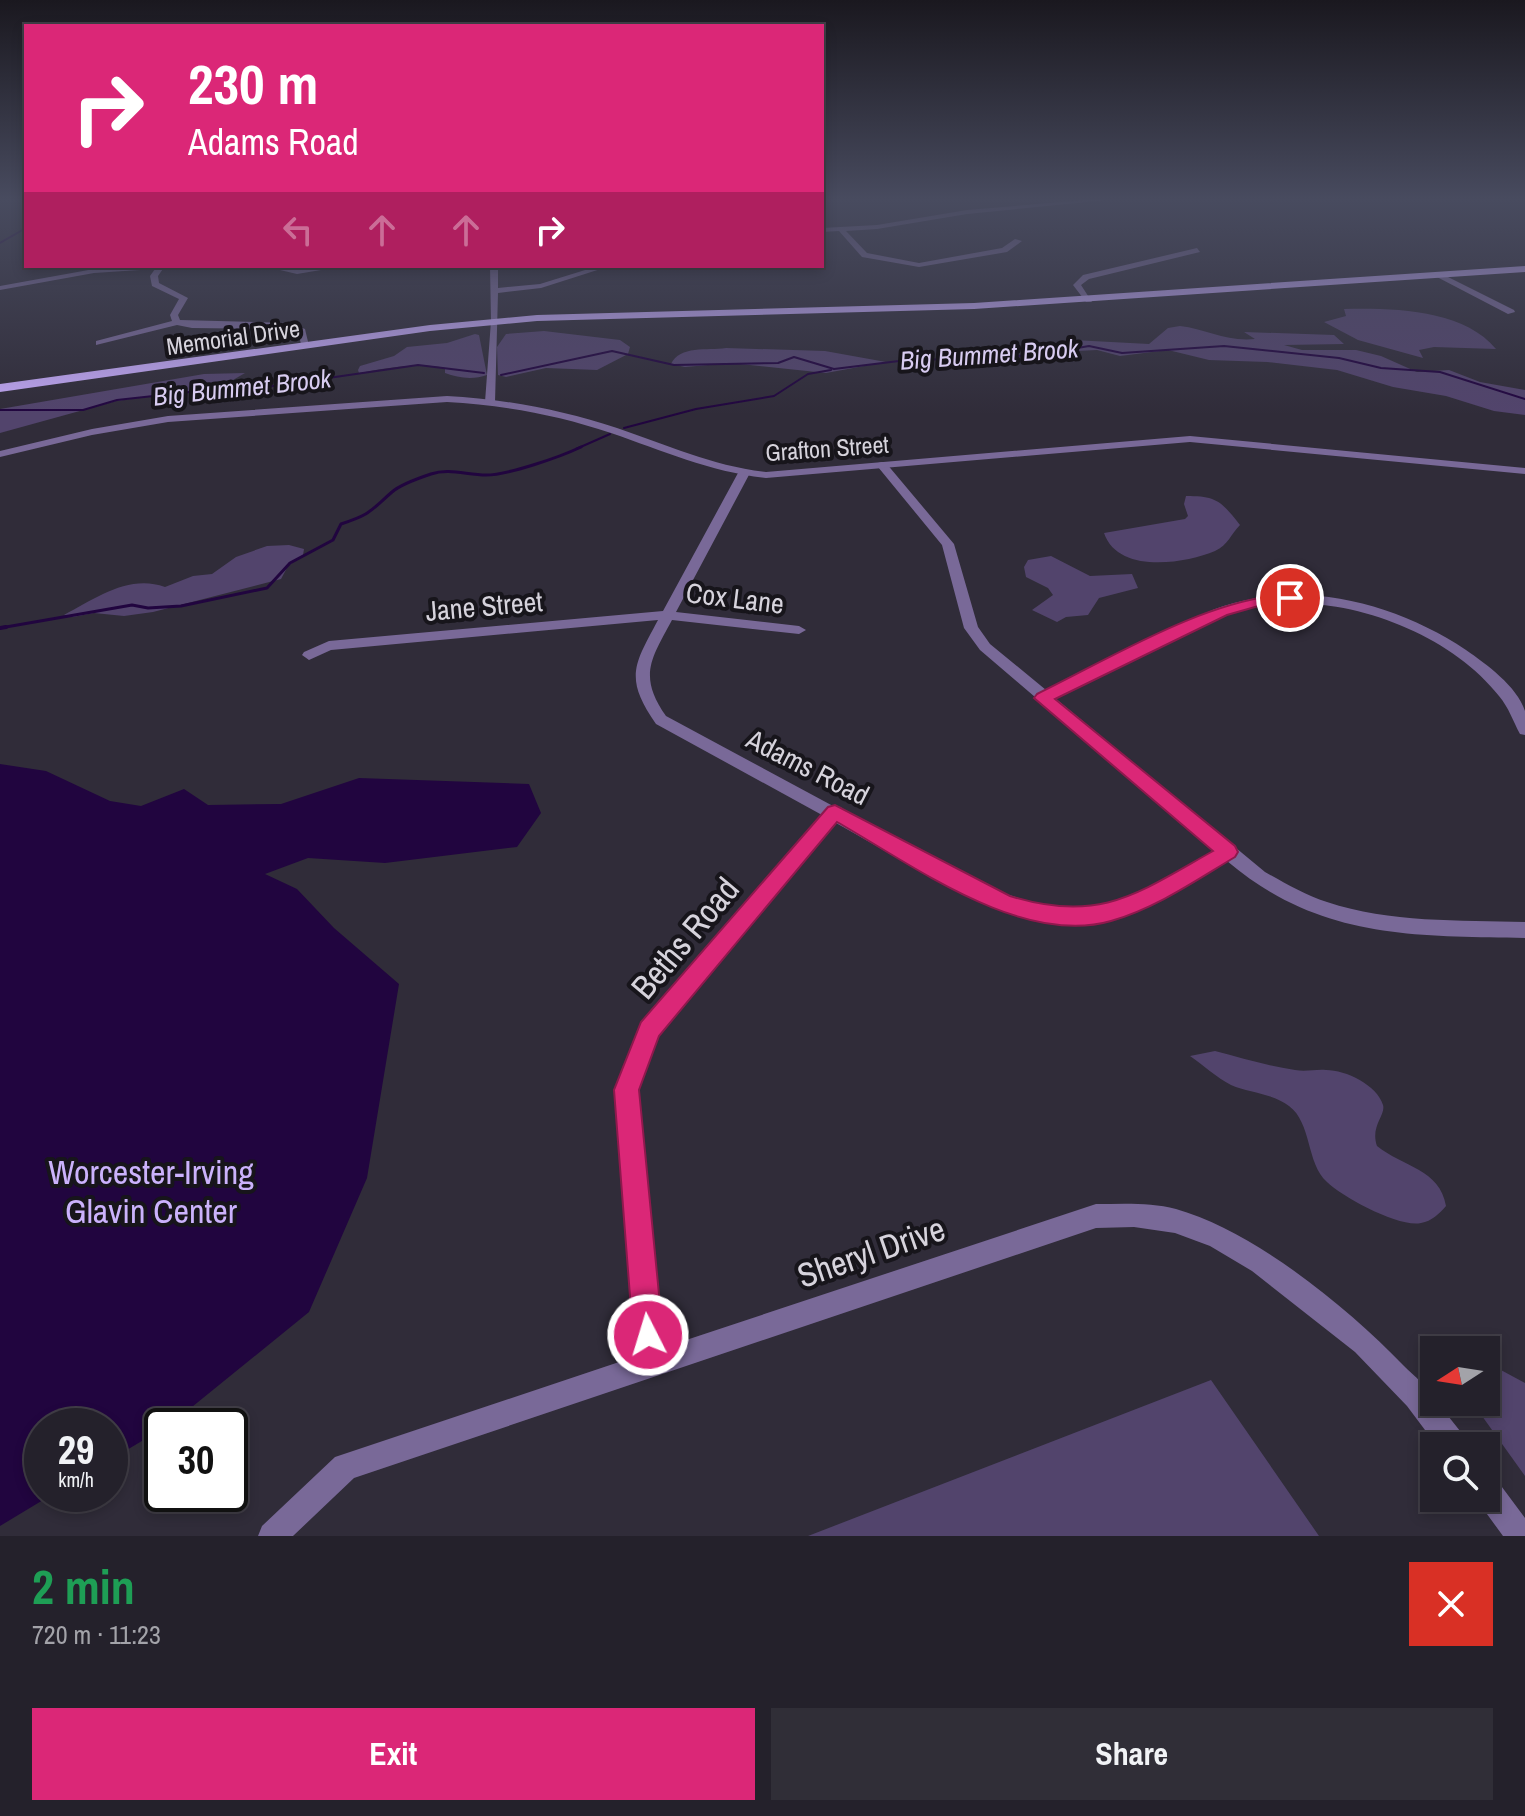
<!DOCTYPE html>
<html lang="en">
<head>
<meta charset="utf-8">
<style>
  body { margin:0; font-family:"Archivo Narrow",sans-serif; background:#302e37; color:#f1f3f6; height:100vh; display:flex; flex-direction:column; font-size:30px; white-space:nowrap }
  * { box-sizing:border-box; margin:0 }
  p { font-size:26px; color:#a3a3a9 }
  .icon { flex:none; width:44px; height:44px; fill:none; stroke:currentColor; stroke-width:2; stroke-linecap:round; stroke-linejoin:round }
  .map { position:relative; height:1536px; overflow:hidden }
  .side { display:flex; flex-direction:column; background:#24212b; flex:1 }
  .side>* { flex:none }
  .banner { position:absolute; left:24px; top:24px; width:800px; height:244px; border-radius:0px; box-shadow:0 4px 12px #0003,0 0 0 2px #413e47; background:#db2777; color:#fff; overflow:hidden }
  .needle { width:52px; rotate:258deg }
  .buttons { position:absolute; left:1420px; top:1336px; display:grid; gap:16px }
  .buttons a { display:grid; place-items:center; width:80px; height:80px; border-radius:0px; background:#24212b; box-shadow:0 4px 12px #0003,0 0 0 2px #413e47; font-size:40px }
  .speed { position:absolute; left:24px; top:1408px; display:flex; gap:16px; font-size:40px; font-weight:700; text-align:center }
  .speed>* { display:grid; place-content:center; width:104px; height:104px; border-radius:50%; background:#24212b; box-shadow:0 4px 12px #0003,0 0 0 2px #413e47; line-height:1 }
  .speed small { font-size:20px; font-weight:400 }
  .speed .limit { border:4px solid #111; border-radius:12px; background:#fff; color:#111 }
  .pin { position:absolute; display:grid; place-items:center; width:68px; height:68px; color:#fff; margin:-34px; border:4px solid #fff; border-radius:50%; box-shadow:0 2px 8px #0007 }
  .me { position:absolute; width:88px; margin:-44px; rotate:355deg; stroke-linejoin:round; filter:drop-shadow(0 0 6px #0008) }
  .turn { display:flex; align-items:center; gap:28px; height:168px; padding:0 32px; font-size:36px }
  .turn .icon { width:104px; height:104px; stroke-width:2.5 }
  .turn b { display:block; font-size:56px; line-height:68px }
  .lanes { display:flex; align-items:center; height:76px; padding:0 32px; background:#0003; justify-content:center; gap:40px; direction:ltr }
  .lanes .off { opacity:.35 }
  .round { display:grid; place-items:center; flex:none; width:84px; height:84px; border-radius:0px; background:#302e37 }
  .head { display:flex; align-items:center; justify-content:space-between; height:136px; padding:0 32px }
  h1 { font-size:48px; font-weight:700; line-height:60px; color:#1e9e55 }
  .button { display:flex; gap:16px; margin-top:auto; padding:16px 32px }
  .button a { flex:1; height:92px; border-radius:0px; background:#db2777; color:#fff; font-size:32px; font-weight:700; line-height:92px; text-align:center }
  .button a+a { background:#302e37; color:#f1f3f6 }
  .map>svg:first-child { display:block }
  .green { fill:#52446c }
  .water { fill:#21053f }
  .lines { fill:none; stroke-linecap:round; stroke-linejoin:round }
  .stream-far2 { stroke:#21053f; stroke-width:2 }
  .stream-far1 { stroke:#21053f; stroke-width:3 }
  .stream { stroke:#21053f; stroke-width:4 }
  .minor { fill:#796998; fill-rule:evenodd }
  .tertiary { fill:#796998; fill-rule:evenodd }
  .primary { fill:#c1a7f4; fill-rule:evenodd }
  .route { fill:#db2777; stroke:#8e194d; stroke-width:2 }
  .labels { text-anchor:middle; dominant-baseline:central; stroke-width:8; stroke-linejoin:round; paint-order:stroke }
  .far-street-label { font-size:24px; fill:#d6d3dc; stroke:#17151b }
  .far-water-label { font-size:26px; font-style:italic; fill:#d8ccf1; stroke:#17151b }
  .street-label { font-size:28px; fill:#d6d3dc; stroke:#17151b }
  .near-street-label { font-size:34px; fill:#d6d3dc; stroke:#17151b }
  .near-park-label { font-size:34px; fill:#cbb2fc; stroke:#17151b }
</style>
</head>
<body>
<div class="map">
<svg width="1525" height="1536" viewBox="0 0 1525 1536">
  <rect width="100%" height="100%" fill="#302c39"/>
  <path class="green" d="M1344 309C1393 308 1463 309 1496 349L1434 347 1419 350 1423 358 1358 340 1324 322 1346 316Z
    M1180 326C1206 329 1227 342 1255 339L1244 332 1334 335 1344 344 1284 345 1302 350H1356L1381 356 1417 372 1449 370 1480 382 1525 390V415L1494 411 1446 396 1393 387 1337 370 1267 362 1209 360 1168 350 1120 356 1097 350 1077 351 1063 343 1073 340 1149 344 1168 328Z
    M544 331 620 340 630 347 628 354 597 370 546 368 506 377 498 375 497 347 506 334Z
    M475 334 479 335 487 375C473 380 458 378 445 373V368C416 362 388 368 359 373L358 370 360 366 394 356 407 347 447 343Z
    M726 348 825 351 886 362 826 373 731 363 685 367 671 364C680 345 707 351 726 348Z
    M245 373 221 387 116 401 0 433V409L204 374Z
    M1186 496C1217 496 1221 501 1240 525 1231 534 1228 545 1215 551 1184 564 1118 574 1104 533L1185 519 1188 516 1184 504Z
    M289 545 304 549 303 555 288 566 281 579 153 612 124 616 94 613 73 617 64 615C96 598 129 574 165 587L193 576 212 574 236 557 267 546Z
    M1051 556 1090 576 1132 574 1138 588 1099 598 1088 615 1066 617 1057 622 1032 610 1053 595 1048 588 1026 577 1024 567 1028 560Z
    M1215 1051C1242 1058 1268 1066 1295 1070 1306 1072 1316 1069 1326 1070 1346 1070 1377 1085 1383 1105 1386 1115 1370 1126 1377 1146 1403 1167 1440 1169 1446 1206 1439 1214 1432 1221 1421 1223 1400 1228 1342 1197 1327 1182 1306 1163 1312 1123 1289 1106 1272 1093 1249 1093 1231 1085 1217 1078 1203 1065 1190 1056Z
    M1486 1362 1525 1383V1476L1472 1402H1486Z
    M1211 1380 1319 1536H808Z"/>
  <path class="water" d="M0 764 46 771 110 801 141 806 184 789 208 805 281 804 359 778 529 784 541 813 517 847 385 863 308 858 265 874 297 889 334 928 399 984 367 1178 309 1312 171 1424 162 1426V1429L110 1460V1426H42V1494H53L0 1526Z"/>
  <g class="lines">
    <path class="stream-far2" d="M0 243 26 228
      M501 375 612 351 674 365 778 363 794 357 834 369 899 361 1037 355 1089 346 1122 353 1224 346 1339 358 1381 368 1440 372 1525 399
      M0 410H83L117 400 208 390 217 394 418 365 484 373
      M624 428 696 409 774 396 808 374 831 370
      M576 449 610 434"/>
    <path class="stream-far1" d="M0 628 132 605 148 608 181 606 267 588 290 563 333 540 341 524C371 514 369 512 392 492 401 484 419 478 431 474 449 468 467 475 486 475 508 475 560 457 581 447"/>
    <path class="stream" d="M0 628 6 627"/>
    <path class="minor" d="M1085 200H1107L967 214 877 229 846 231 867 253 919 263 1002 248 1015 239 1022 241 1007 252 919 267 862 257 839 231 822 232V228L877 225 967 210Z
      M1197 248 1200 252 1089 279 1081 285 1092 302H1086L1073 285 1083 275Z
      M130 266H165L158 276 159 283 188 298 178 315 180 320 289 323 305 329 309 346 302 348 298 332 288 329 192 328 177 325 96 345V341L172 321 170 315 179 299 152 286 150 276 155 269 94 273 0 290V286L94 269Z
      M263 266 297 270 345 266 297 274Z
      M490 266H498V288L540 284 598 266H610L541 288 498 293 495 402 490 405 485 402 491 321Z
      M1440 273 1514 310 1515 312 1508 314 1437 277Z
      M882 462 886 463 954 544 978 627 990 644 1046 690C1083 672 1120 656 1156 638 1182 625 1206 610 1234 603 1312 581 1400 606 1466 650 1486 664 1517 686 1525 711 1525 718 1525 728 1525 735L1520 734C1513 721 1509 708 1499 696 1443 625 1321 585 1235 611L1055 698 1265 872C1285 883 1305 895 1327 902 1390 923 1459 920 1525 922V938C1412 936 1319 939 1227 861 1190 882 1156 909 1113 919 1021 942 913 865 836 823L658 1035 638 1090 662 1348 1096 1204C1122 1204 1150 1202 1176 1209 1254 1231 1347 1307 1403 1365 1414 1376 1430 1388 1434 1402H1437L1464 1436 1468 1446H1437L1407 1406 1355 1352 1252 1271 1210 1246 1175 1233 1134 1227 1096 1228 354 1478 293 1536H258L262 1526 335 1457 637 1356 616 1090 643 1022 822 815 656 724C624 678 634 665 658 620L331 650 309 660 302 655 304 652 329 641 663 611 738 473 744 470 750 473 676 612 799 626 806 630 799 634 672 620C651 659 638 676 666 716L833 806 841 807 843 811C920 852 1020 924 1111 904 1149 896 1182 869 1215 851L980 650 964 628 942 545 878 467V463Z
      M1486 1475 1496 1479 1525 1518V1536H1503L1476 1499 1486 1498Z"/>
    <path class="tertiary" d="M447 396C505 399 562 410 617 428 667 445 713 466 766 472L1190 436 1525 468V474L1190 442 766 478C711 472 663 451 611 433 558 415 503 405 447 402L168 422 92 435 0 457V451L92 429 168 416Z"/>
    <path class="primary" d="M1525 266V272L974 309 537 321 430 331 0 392V384L430 325 537 315 974 303Z"/>
  </g>
  <linearGradient id="sky" x2="0" y2="1"><stop stop-color="#1a181f"/><stop offset="0.48" stop-color="#484b5f"/><stop offset="1" stop-color="#484b5f" stop-opacity="0"/></linearGradient>
  <rect width="1525" height="415" fill="url(#sky)"/>
  <path class="route" d="M1290 594 1297 598 1295 601 1262 605 1227 615 1055 699 1235 846 1238 852 1235 857C1195 881 1156 908 1111 921 1022 947 911 864 837 822L659 1036 639 1090 663 1335 658 1345 648 1350 638 1345 633 1335 614 1090 641 1022 828 807 835 805 1010 896C1100 924 1138 893 1213 851L1034 698 1037 694C1113 657 1206 599 1290 594Z"/>
  <g class="labels">
    <g class="far-street-label">
      <text transform="translate(233 337) rotate(-8)">Memorial Drive</text>
      <text transform="translate(827 448) rotate(-4)">Grafton Street</text>
    </g>
    <g class="far-water-label">
      <text transform="translate(989 354) rotate(-4)">Big Bummet Brook</text>
      <text transform="translate(242 387) rotate(-6)">Big Bummet Brook</text>
    </g>
    <g class="street-label">
      <text transform="translate(735 598) rotate(7)">Cox Lane</text>
      <text transform="translate(484 606) rotate(-5)">Jane Street</text>
      <text transform="translate(808 767) rotate(27)">Adams Road</text>
    </g>
    <g class="near-street-label">
      <text transform="translate(685 938) rotate(-50)">Beths Road</text>
      <text transform="translate(871 1252) rotate(-19)">Sheryl Drive</text>
    </g>
    <g class="near-park-label">
      <text x="151" y="1172">Worcester-Irving<tspan x="151" dy="39">Glavin Center</tspan></text>
    </g>
  </g>
</svg>
<div class="buttons">
<a><svg class="needle" viewBox="-14 -14 28 28"><path d="M0-13l5 13h-10z" fill="#e53935"/><path d="M0 13l5-13h-10z" fill="#a3a3a9"/></svg></a>
<a><svg class="icon" aria-label="search" viewBox="0 0 24 24"><circle cx="10" cy="10" r="6"/><path d="M15 15l6 6"/></svg></a>
</div>
<div class="speed"><div>29<small>km/h</small></div><div class="limit">30</div></div>
<div class="pin" style="left:1290px;top:598px;background:#d93025"><svg class="icon" aria-label="arrive" viewBox="0 0 24 24"><path d="M6 21V4h12l-3 4 3 4H6"/></svg></div>
<svg class="me" style="left:648px;top:1335px" viewBox="-20 -20 40 40"><circle r="17" fill="#db2777" stroke="#fff" stroke-width="3"/><path d="M0-11L8 9 0 5-8 9z" fill="#fff"/></svg>
<div class="banner">
<div class="turn"><svg class="icon" aria-label="right" viewBox="0 0 24 24"><path d="M7 20v-9h11M14 6l5 5-5 5"/></svg><div><b>230 m</b>Adams Road</div></div>
<div class="lanes"><svg class="icon off" aria-label="left" viewBox="0 0 24 24"><path d="M17 20v-9H6M10 6l-5 5 5 5"/></svg><svg class="icon off" aria-label="ahead" viewBox="0 0 24 24"><path d="M12 20V5M6 11l6-6 6 6"/></svg><svg class="icon off" aria-label="ahead" viewBox="0 0 24 24"><path d="M12 20V5M6 11l6-6 6 6"/></svg><svg class="icon" aria-label="right" viewBox="0 0 24 24"><path d="M7 20v-9h11M14 6l5 5-5 5"/></svg></div>
</div>
</div>
<section class="side">
<div class="head"><div><h1>2 min</h1><p>720 m · 11:23</p></div><a class="round" style="background:#d93025;color:#fff"><svg class="icon" aria-label="close" viewBox="0 0 24 24"><path d="M6 6l12 12M18 6L6 18"/></svg></a></div>
<div class="button"><a>Exit</a><a>Share</a></div>
</section>
</body>
</html>
